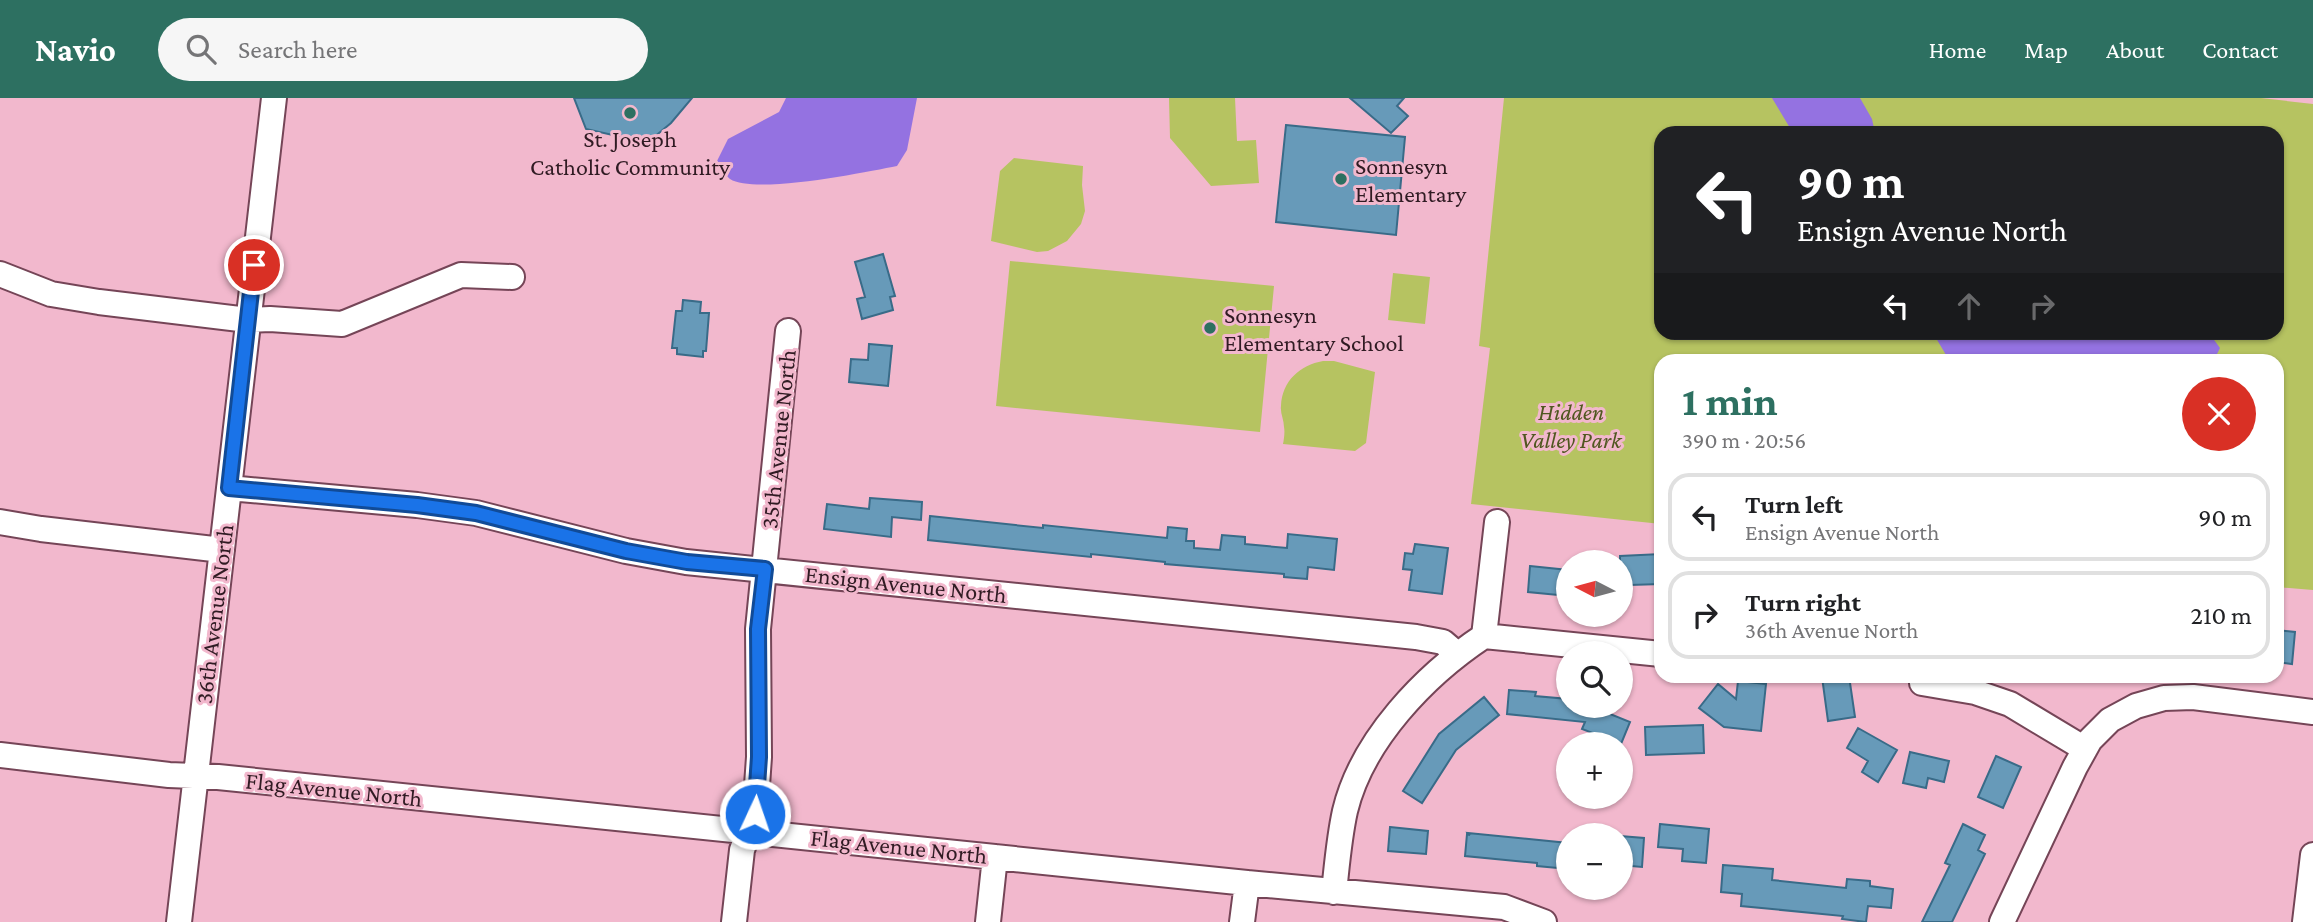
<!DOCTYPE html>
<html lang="en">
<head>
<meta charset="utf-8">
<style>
  body { margin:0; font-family:"Crimson Pro",serif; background:#f6f6f6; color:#202124; height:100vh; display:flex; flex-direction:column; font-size:26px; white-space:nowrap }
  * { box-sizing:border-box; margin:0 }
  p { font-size:23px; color:#757577 }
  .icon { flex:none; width:38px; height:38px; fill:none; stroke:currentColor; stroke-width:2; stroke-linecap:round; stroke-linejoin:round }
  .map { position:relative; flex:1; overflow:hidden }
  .details { position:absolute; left:1654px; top:256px; width:630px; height:329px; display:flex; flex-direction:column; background:#fff; border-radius:21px; box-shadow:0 2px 5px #0004 }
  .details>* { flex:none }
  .top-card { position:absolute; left:1654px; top:28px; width:630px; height:214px; border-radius:21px; box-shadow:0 2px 5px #0004; background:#202124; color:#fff; overflow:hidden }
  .needle { width:46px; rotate:276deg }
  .tools { position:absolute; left:1556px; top:452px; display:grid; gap:14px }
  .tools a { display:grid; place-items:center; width:77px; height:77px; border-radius:50%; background:#fff; box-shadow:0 2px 5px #0004; font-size:35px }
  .pin { position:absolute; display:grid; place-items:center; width:60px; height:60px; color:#fff; margin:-30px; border:4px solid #fff; border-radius:50%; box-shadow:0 2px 7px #0007 }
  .me { position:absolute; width:77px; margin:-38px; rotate:3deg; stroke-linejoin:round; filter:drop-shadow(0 0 5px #0008) }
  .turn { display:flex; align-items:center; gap:24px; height:147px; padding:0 28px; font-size:32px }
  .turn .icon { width:91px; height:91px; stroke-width:2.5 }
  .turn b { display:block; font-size:49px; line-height:60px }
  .lanes { display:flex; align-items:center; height:66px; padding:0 28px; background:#0003; justify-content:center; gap:35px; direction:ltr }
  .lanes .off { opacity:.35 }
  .round { display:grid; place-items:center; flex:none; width:74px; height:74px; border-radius:37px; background:#f6f6f6 }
  .overview { display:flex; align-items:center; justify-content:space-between; height:119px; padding:0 28px }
  h1 { font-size:42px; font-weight:700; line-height:52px; color:#2d7061 }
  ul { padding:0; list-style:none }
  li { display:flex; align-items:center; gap:21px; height:88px; margin:0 14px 10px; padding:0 14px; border:4px solid #e0e0e0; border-radius:21px }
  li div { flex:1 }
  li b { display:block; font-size:26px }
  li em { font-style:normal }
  header { display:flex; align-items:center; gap:42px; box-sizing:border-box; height:98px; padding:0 35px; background:#2d7061; color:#fff }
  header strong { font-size:33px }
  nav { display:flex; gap:38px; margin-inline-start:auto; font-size:24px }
  .search { width:490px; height:63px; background:#f6f6f6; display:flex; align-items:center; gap:18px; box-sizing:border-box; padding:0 24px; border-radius:38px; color:#757577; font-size:26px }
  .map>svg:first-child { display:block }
  .green { fill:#b6c361; fill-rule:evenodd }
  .water { fill:#9472e1 }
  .building { fill:#679ab9; stroke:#396b88; stroke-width:2 }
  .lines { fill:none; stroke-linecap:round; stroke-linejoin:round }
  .minor-casing { stroke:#754557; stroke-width:28 }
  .minor { stroke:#fff; stroke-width:24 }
  .route-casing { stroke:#114b97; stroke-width:18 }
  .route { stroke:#1a73e8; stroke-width:12 }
  .poi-dot { fill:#2d7061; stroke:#f2b8cd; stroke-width:2.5 }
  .labels { text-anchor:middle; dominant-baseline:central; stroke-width:6; stroke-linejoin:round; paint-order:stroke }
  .poi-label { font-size:24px; fill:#301b23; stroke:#f2b8cd; text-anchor:start }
  .park-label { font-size:24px; font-style:italic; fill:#505720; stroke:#f2b8cd }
  .street-label { font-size:24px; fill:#301b23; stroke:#f2b8cd }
</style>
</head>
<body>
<header>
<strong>Navio</strong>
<div class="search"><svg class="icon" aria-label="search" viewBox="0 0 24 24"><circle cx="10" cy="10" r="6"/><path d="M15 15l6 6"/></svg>Search here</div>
<nav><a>Home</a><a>Map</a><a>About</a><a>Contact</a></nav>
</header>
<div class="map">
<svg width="2313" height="824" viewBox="0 0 2313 824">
  <rect width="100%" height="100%" fill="#f2b8cd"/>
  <path class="green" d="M1169 0H1235L1237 43 1256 42 1259 85 1211 88 1170 40Z
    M1504 0H2261L2313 6V492L2277 489V262H1661V426L1471 406 1490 250 1479 248ZM1661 35H2277V234H1661Z
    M1014 60 1083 68 1082 87 1085 113 1081 126 1067 143 1048 153 1037 154 991 143 1000 73Z
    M1010 163 1274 188 1260 334 996 308Z
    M1393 175 1430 179 1425 226 1388 222Z
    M1323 263H1334L1375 274 1366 345 1355 353 1283 346C1284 341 1285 334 1284 329 1284 322 1280 315 1281 308 1282 283 1300 267 1323 263Z"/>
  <path class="water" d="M786 0H917L907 52 897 68C866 74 755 97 730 81 725 77 720 68 717 63L728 41 779 14Z
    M1772 0H1860L1872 21 1875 35H1793Z
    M1933 235H2209L2220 250 2214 262H1949Z"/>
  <path class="building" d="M574 0H692L671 25 653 40 617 38 586 31Z
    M1350 0H1404L1397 8 1408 18 1391 35Z
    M1286 27 1405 39 1396 137 1276 124Z
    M883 156 895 198 890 199 893 212 862 221 857 201 865 199 855 164Z
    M683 202 701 204 700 215H709L706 253H703V259L677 256V250H672L676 213H682Z
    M869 246 892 248 888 288 849 284 851 261 868 262Z
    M870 400 922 404 921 422 892 419 891 439 824 431 827 406 869 411Z
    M930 418 1043 430V427L1167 440 1168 429 1187 431 1186 443H1194V450L1220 452 1222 437 1245 439V446L1287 450 1288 436 1337 441 1334 472 1308 469 1307 481 1284 479V476L1165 466V464L1091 456V459L928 442Z
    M1415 446 1448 450 1442 496 1409 492 1412 472 1403 471 1405 455 1413 456Z
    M1661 456V486L1630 487V482H1620V458Z
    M1530 468 1568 472V498L1528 494Z
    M2277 532 2295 534 2292 566 2277 564Z
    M1832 578H1849L1855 619 1828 623 1822 579Z
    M1738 583 1766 586 1761 633 1724 629 1699 610 1718 586 1736 601Z
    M1509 592 1536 594 1535 598 1568 601 1567 607H1588L1630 624 1621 646 1582 631 1585 624 1507 616Z
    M1484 599 1499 617 1456 652 1422 705 1403 693 1439 636Z
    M1703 627 1704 655 1646 657 1645 629Z
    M1858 630 1897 652 1878 684 1862 674 1868 663 1847 650Z
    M1910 654 1949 663 1944 684 1928 680 1926 690 1903 685Z
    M1996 658 2021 669 2003 710 1978 699Z
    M1660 726 1709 731 1706 765 1682 763 1683 751 1658 749Z
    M1963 726 1985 737 1978 752 1985 756 1952 824H1922L1950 767 1945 765Z
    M1390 729 1428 733 1426 756 1388 753Z
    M1468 735 1568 745V771L1537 768V765L1465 758 1467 736 1470 737Z
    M1620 738 1644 740 1642 769 1620 767Z
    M1723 767 1773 771 1772 782 1846 790 1847 781 1870 783V788L1893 791 1891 810 1868 808 1866 824 1842 821 1843 818 1741 808 1742 796 1721 794Z"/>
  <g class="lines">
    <g class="minor-casing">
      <path id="minor" d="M0 176 51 196 99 204 248 222 270 221 342 226 461 177 512 179
        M229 390 417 407 476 415 626 453 686 464 1416 539 1443 544 1457 556
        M0 424 41 431 222 452
        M1484 538 1661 556
        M1922 585 1975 594 2010 606 2085 651
        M0 657 169 677 218 679 1247 785 1504 809 1544 824
        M1334 794C1337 767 1339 740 1345 713 1362 642 1425 577 1484 538L1497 424
        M179 824 274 0
        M734 824 742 752 755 716 759 659 758 531 788 233
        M988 824 995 759
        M1242 824 1247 785
        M2002 824 2075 669 2090 642 2110 622 2136 608 2164 600 2193 599 2313 614
        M2305 824 2313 757"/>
    </g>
    <use href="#minor" class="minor"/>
  </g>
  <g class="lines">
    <g class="route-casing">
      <path id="route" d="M254 167 229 390 417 407 476 415 626 453 687 464 765 471 758 531 759 659 755 716"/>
    </g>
    <use href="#route" class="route"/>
  </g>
  <g class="poi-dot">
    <circle cx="630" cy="15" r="7"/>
    <circle cx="1341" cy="81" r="7"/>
    <circle cx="1210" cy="230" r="7"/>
  </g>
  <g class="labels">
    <g class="poi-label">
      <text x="630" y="40" text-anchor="middle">St. Joseph<tspan x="630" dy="28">Catholic Community</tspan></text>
      <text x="1355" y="67">Sonnesyn<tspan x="1355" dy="28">Elementary</tspan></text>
      <text x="1224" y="216">Sonnesyn<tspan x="1224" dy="28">Elementary School</tspan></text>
    </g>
    <g class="park-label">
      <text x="1571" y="313">Hidden<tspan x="1571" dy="28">Valley Park</tspan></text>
    </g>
    <g class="street-label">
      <text transform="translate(778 341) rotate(-84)">35th Avenue North</text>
      <text transform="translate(906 486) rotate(6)">Ensign Avenue North</text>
      <text transform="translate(214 516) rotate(-83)">36th Avenue North</text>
      <text transform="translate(334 691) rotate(6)">Flag Avenue North</text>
      <text transform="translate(899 748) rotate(6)">Flag Avenue North</text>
    </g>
  </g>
</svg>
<div class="tools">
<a><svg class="needle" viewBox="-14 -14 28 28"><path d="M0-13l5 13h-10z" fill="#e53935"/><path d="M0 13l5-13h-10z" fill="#757577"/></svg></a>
<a><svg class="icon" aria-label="search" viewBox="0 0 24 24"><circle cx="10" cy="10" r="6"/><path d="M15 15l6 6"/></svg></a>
<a>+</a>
<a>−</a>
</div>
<div class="pin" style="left:254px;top:167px;background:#d93025"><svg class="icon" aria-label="arrive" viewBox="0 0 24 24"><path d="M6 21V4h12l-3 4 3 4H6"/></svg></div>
<svg class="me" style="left:755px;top:716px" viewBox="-20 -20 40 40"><circle r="17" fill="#1a73e8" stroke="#fff" stroke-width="3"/><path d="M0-11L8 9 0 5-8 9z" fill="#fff"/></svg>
<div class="top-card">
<div class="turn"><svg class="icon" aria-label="left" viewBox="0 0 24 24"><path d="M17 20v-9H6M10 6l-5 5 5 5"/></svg><div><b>90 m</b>Ensign Avenue North</div></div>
<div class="lanes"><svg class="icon" aria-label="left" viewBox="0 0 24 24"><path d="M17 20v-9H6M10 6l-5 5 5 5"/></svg><svg class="icon off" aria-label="ahead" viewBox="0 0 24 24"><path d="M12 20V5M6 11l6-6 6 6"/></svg><svg class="icon off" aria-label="right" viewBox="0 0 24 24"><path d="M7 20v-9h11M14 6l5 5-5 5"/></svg></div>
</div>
<section class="details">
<div class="overview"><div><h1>1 min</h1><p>390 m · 20:56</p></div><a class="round" style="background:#d93025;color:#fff"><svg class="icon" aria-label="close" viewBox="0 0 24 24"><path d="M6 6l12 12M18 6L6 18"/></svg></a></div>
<ul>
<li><svg class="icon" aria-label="left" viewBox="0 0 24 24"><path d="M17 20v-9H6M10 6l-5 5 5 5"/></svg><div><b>Turn left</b><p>Ensign Avenue North</p></div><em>90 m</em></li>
<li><svg class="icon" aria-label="right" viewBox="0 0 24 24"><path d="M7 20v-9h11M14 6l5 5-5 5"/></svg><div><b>Turn right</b><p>36th Avenue North</p></div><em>210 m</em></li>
</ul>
</section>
</div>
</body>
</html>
